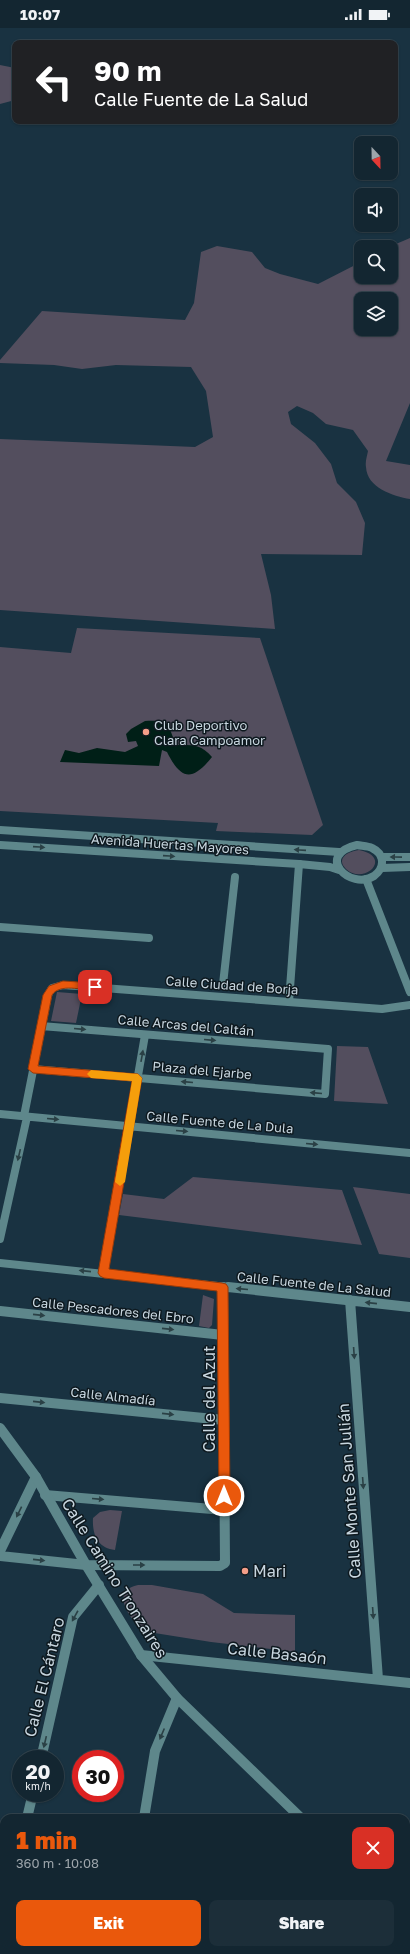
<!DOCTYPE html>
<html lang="en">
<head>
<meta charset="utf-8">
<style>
  body { margin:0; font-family:"Golos Text",sans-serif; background:#1c2e39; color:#f1f3f6; height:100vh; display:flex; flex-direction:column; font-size:15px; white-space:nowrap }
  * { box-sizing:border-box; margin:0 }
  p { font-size:13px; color:#9da5ab }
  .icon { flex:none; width:22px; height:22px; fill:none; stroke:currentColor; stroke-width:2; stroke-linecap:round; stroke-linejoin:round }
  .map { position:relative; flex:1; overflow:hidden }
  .details { position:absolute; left:0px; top:1786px; width:410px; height:140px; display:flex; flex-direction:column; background:#132631; border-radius:12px 12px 0 0; box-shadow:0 1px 3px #0004,0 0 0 1px #32434d }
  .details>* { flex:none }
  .guide { position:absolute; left:12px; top:12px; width:386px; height:84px; border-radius:8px; box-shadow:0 1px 3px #0004,0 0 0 1px #32434d; background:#202124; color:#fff; overflow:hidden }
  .needle { width:26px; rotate:158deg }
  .controls { position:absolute; left:354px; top:108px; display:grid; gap:8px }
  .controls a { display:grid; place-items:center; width:44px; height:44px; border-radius:8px; background:#132631; box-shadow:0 1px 3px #0004,0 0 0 1px #32434d; font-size:20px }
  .speed { position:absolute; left:12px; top:1722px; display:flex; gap:8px; font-size:20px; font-weight:700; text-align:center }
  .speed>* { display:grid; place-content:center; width:52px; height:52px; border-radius:50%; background:#132631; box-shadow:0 1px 3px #0004,0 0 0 1px #32434d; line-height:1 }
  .speed small { font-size:10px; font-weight:400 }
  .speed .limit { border:6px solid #d22; background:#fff; color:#111 }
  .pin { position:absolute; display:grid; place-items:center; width:34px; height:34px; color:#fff; margin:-17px; border-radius:8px; box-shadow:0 2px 6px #0006 }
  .me { position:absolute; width:44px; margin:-22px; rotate:0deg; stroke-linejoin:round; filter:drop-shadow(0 0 3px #0008) }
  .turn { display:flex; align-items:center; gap:14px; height:84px; padding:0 16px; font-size:18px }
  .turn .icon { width:52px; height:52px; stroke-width:2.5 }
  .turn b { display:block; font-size:28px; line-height:34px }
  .round { display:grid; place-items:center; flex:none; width:42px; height:42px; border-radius:8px; background:#1c2e39 }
  .summary { display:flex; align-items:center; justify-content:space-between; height:68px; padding:0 16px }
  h1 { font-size:24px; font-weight:800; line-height:30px; color:#ea580c }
  .action { display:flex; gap:8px; margin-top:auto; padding:8px 16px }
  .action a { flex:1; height:46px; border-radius:8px; background:#ea580c; color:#fff; font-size:16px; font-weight:800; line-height:46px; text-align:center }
  .action a+a { background:#1c2e39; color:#f1f3f6 }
  .status { display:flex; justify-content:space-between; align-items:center; height:28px; padding:0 20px; background:#132631; direction:ltr }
  .status svg { height:11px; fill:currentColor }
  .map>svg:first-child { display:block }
  .green { fill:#534e5e; fill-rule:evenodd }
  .water { fill:#001f17 }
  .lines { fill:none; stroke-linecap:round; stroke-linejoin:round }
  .pedestrian { stroke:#5e878b; stroke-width:8 }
  .minor-far1 { stroke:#5e878b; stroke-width:8 }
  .minor { stroke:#5e878b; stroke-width:10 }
  .tertiary-far1 { stroke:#5e878b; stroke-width:8 }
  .tertiary { stroke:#5e878b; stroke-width:10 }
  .wall { fill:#4b5368 }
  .building { fill:#576179; stroke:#3d4455 }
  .oneway { fill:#2a4045 }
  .route { fill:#ea580c; stroke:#983908 }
  .slow { fill:#f59e0b }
  .poi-dot { fill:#f49e88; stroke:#0e191f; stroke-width:1.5 }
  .labels { text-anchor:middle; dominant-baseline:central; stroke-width:3; stroke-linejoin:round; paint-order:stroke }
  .poi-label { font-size:13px; fill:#c8d6df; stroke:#0e191f; text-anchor:start }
  .street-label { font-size:13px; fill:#c8d6df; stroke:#0e191f }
  .near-street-label { font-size:16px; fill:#c8d6df; stroke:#0e191f }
  .near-poi-label { font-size:16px; fill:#c8d6df; stroke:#0e191f; text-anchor:start }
</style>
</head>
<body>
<div class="status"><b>10:07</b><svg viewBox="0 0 49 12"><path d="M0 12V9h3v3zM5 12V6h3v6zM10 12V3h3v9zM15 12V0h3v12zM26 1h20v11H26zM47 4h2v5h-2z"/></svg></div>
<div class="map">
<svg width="410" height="1926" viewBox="0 0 410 1926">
  <rect width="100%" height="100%" fill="#193241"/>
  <path class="green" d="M0 37 15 40V72L0 76Z
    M410 210V375L386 433 410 437V471C393 468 367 460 366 439 365 434 367 428 368 423L353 402 326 396 313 385 297 378 288 384 291 396 315 415 331 436 337 455 356 474 365 495 362 527 261 526 271 567 275 601 0 582V411L195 419 213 409 206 363 191 339 116 337 82 341 54 337 0 335V332L42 283 185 292 194 275 201 224 217 218 252 224 265 240 280 246 318 256 361 234V249H391V219H389ZM361 271H391V301H361Z
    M77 600 260 610 323 797 312 807 216 803 218 795 0 783V619L71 625Z
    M359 822C394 829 364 858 346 841 335 830 349 823 359 822Z
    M57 964 82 966 76 995 51 993Z
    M337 1018 368 1019 388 1076 334 1073Z
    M193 1149 342 1162 362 1217 119 1187 123 1166 164 1171Z
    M353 1159 410 1166V1230L379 1226Z
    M203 1267 214 1271 212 1297 209 1300 199 1298Z
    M110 1482 122 1483 115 1522C98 1520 92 1507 93 1490L100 1484Z
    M138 1557H152L203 1566 234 1585 295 1587V1624L211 1614 142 1603C130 1590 109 1563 138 1557Z
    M406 1904 410 1908V1926H290L291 1922H406Z"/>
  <path class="water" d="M145 693C172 692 167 696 176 717 193 717 201 716 212 729 192 754 181 752 167 724L162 722 159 738 60 734 65 722 79 725 97 720 125 724 138 718 136 713 128 714 126 706 131 701Z"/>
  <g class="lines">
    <path class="pedestrian" d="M223 956 235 849"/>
    <path class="minor-far1" d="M366 851 410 964
      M0 899 149 910
      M289 974 299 836
      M33 1041 325 1066 328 1021 41 998
      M0 1086 410 1125
      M24 1088 48 967 52 960 63 957 382 981 410 977
      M0 1211 27 1089
      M0 1235 237 1260
      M104 1245 145 1007"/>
    <path class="minor" d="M228 1259 410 1279
      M350 1272 378 1651
      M0 1283 223 1307
      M0 1370 224 1392
      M45 1467 224 1482
      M0 1523 36 1449
      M0 1528 86 1537 220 1538 225 1535 223 1259
      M141 1627 410 1655
      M41 1731 73 1589 99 1557
      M27 1790 33 1765
      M144 1790 155 1723 177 1670
      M0 1889 4 1890
      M154 1922 172 1926"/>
    <path class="tertiary-far1" d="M0 802 339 824
      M0 817 299 836 330 839 339 842
      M357 817C362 818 368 818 372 820 385 826 385 840 374 848 350 863 314 827 357 817Z
      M381 829H410
      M382 840 410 839"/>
    <path class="tertiary" d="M0 1400 36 1449 86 1537 141 1627 177 1670 301 1790
      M406 1889 410 1893"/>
  </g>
  <path class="wall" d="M245 1922H285L284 1926H265Z"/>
  <path class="building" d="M275 1922H285L284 1924Z"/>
  <defs><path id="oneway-solid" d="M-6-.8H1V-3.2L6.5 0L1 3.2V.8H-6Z"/></defs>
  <g class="oneway">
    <use href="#oneway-solid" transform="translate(39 819) rotate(4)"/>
    <use href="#oneway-solid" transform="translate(300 822) rotate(-176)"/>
    <use href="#oneway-solid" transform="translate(169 828) rotate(4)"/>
    <use href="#oneway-solid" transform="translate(396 829) rotate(-179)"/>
    <use href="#oneway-solid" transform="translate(80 1001) rotate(5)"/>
    <use href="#oneway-solid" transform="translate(210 1012) rotate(5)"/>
    <use href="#oneway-solid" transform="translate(142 1028) rotate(-80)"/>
    <use href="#oneway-solid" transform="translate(187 1054) rotate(-175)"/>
    <use href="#oneway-solid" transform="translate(316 1065) rotate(-175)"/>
    <use href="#oneway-solid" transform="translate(53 1091) rotate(5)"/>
    <use href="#oneway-solid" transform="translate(182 1103) rotate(5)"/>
    <use href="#oneway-solid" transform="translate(312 1116) rotate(5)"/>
    <use href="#oneway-solid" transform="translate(19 1127) rotate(103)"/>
    <use href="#oneway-solid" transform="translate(85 1243) rotate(-174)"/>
    <use href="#oneway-solid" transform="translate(242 1261) rotate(-175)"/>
    <use href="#oneway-solid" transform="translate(371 1275) rotate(-174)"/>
    <use href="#oneway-solid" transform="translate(39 1287) rotate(6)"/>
    <use href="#oneway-solid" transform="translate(168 1301) rotate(6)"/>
    <use href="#oneway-solid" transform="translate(354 1325) rotate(86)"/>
    <use href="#oneway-solid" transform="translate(39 1374) rotate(6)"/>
    <use href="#oneway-solid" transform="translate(168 1386) rotate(6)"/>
    <use href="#oneway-solid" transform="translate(363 1455) rotate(86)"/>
    <use href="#oneway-solid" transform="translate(98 1471) rotate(5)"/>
    <use href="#oneway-solid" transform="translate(19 1484) rotate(116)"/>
    <use href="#oneway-solid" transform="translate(39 1532) rotate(6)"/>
    <use href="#oneway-solid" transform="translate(139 1537)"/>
    <use href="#oneway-solid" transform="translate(373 1585) rotate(86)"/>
    <use href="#oneway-solid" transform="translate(75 1588) rotate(119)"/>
    <use href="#oneway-solid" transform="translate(162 1706) rotate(113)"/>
    <use href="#oneway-solid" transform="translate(45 1714) rotate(103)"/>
  </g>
  <path class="route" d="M63 953 95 955 99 959 95 963C82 962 60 955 52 967L38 1038 138 1046 142 1050 109 1241 222 1255 226 1256 228 1259 230 1468 228 1471 224 1473 220 1471 219 1468 217 1263 104 1250 100 1248 98 1245 132 1053 33 1045 28 1041 43 967 49 958Z"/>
  <path class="slow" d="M91 1042 138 1046 142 1050 125 1154 120 1158 115 1154 132 1053 91 1050 87 1046Z"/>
  <g class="poi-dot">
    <circle cx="146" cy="704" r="4"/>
    <circle cx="245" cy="1543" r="4"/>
  </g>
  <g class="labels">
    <g class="poi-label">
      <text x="154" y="697">Club Deportivo<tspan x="154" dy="15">Clara Campoamor</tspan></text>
    </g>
    <g class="street-label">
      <text transform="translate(170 816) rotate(4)">Avenida Huertas Mayores</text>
      <text transform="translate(232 957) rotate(4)">Calle Ciudad de Borja</text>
      <text transform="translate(186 997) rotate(5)">Calle Arcas del Caltán</text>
      <text transform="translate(202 1042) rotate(5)">Plaza del Ejarbe</text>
      <text transform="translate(220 1094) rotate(5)">Calle Fuente de La Dula</text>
      <text transform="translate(314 1256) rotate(6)">Calle Fuente de La Salud</text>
      <text transform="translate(113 1282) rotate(6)">Calle Pescadores del Ebro</text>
      <text transform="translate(113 1368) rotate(6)">Calle Almadía</text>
    </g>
    <g class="near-street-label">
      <text transform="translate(209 1371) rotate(-90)">Calle del Azut</text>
      <text transform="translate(349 1463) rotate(-94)">Calle Monte San Julián</text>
      <text transform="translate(115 1550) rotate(58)">Calle Camino Tronzaires</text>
      <text transform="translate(277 1625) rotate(6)">Calle Basaón</text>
      <text transform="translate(44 1649) rotate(-76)">Calle El Cántaro</text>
    </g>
    <g class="near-poi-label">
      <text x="253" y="1543">Mari</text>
    </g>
  </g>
</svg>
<div class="controls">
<a><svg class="needle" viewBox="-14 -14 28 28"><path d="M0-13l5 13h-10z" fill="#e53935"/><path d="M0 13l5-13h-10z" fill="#9da5ab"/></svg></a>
<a><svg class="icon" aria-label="sound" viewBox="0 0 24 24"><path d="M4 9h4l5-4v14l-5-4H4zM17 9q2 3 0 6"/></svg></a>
<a><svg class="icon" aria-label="search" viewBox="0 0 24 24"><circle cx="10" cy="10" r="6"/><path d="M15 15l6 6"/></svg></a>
<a><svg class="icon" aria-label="layers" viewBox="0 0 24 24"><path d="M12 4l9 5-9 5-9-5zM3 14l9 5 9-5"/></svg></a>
</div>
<div class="speed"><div>20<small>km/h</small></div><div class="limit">30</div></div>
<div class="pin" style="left:95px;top:959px;background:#d93025"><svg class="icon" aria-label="arrive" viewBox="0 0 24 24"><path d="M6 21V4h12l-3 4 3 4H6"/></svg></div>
<svg class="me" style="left:224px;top:1468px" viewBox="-20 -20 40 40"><circle r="17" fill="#ea580c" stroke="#fff" stroke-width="3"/><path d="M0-11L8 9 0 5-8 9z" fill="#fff"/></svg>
<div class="guide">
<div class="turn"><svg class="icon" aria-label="left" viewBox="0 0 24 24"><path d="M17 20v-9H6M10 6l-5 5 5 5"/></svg><div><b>90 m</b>Calle Fuente de La Salud</div></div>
</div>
<section class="details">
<div class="summary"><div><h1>1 min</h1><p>360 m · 10:08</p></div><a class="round" style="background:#d93025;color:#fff"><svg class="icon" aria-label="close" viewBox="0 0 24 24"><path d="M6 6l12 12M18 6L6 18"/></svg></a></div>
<div class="action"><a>Exit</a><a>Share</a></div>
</section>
</div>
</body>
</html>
